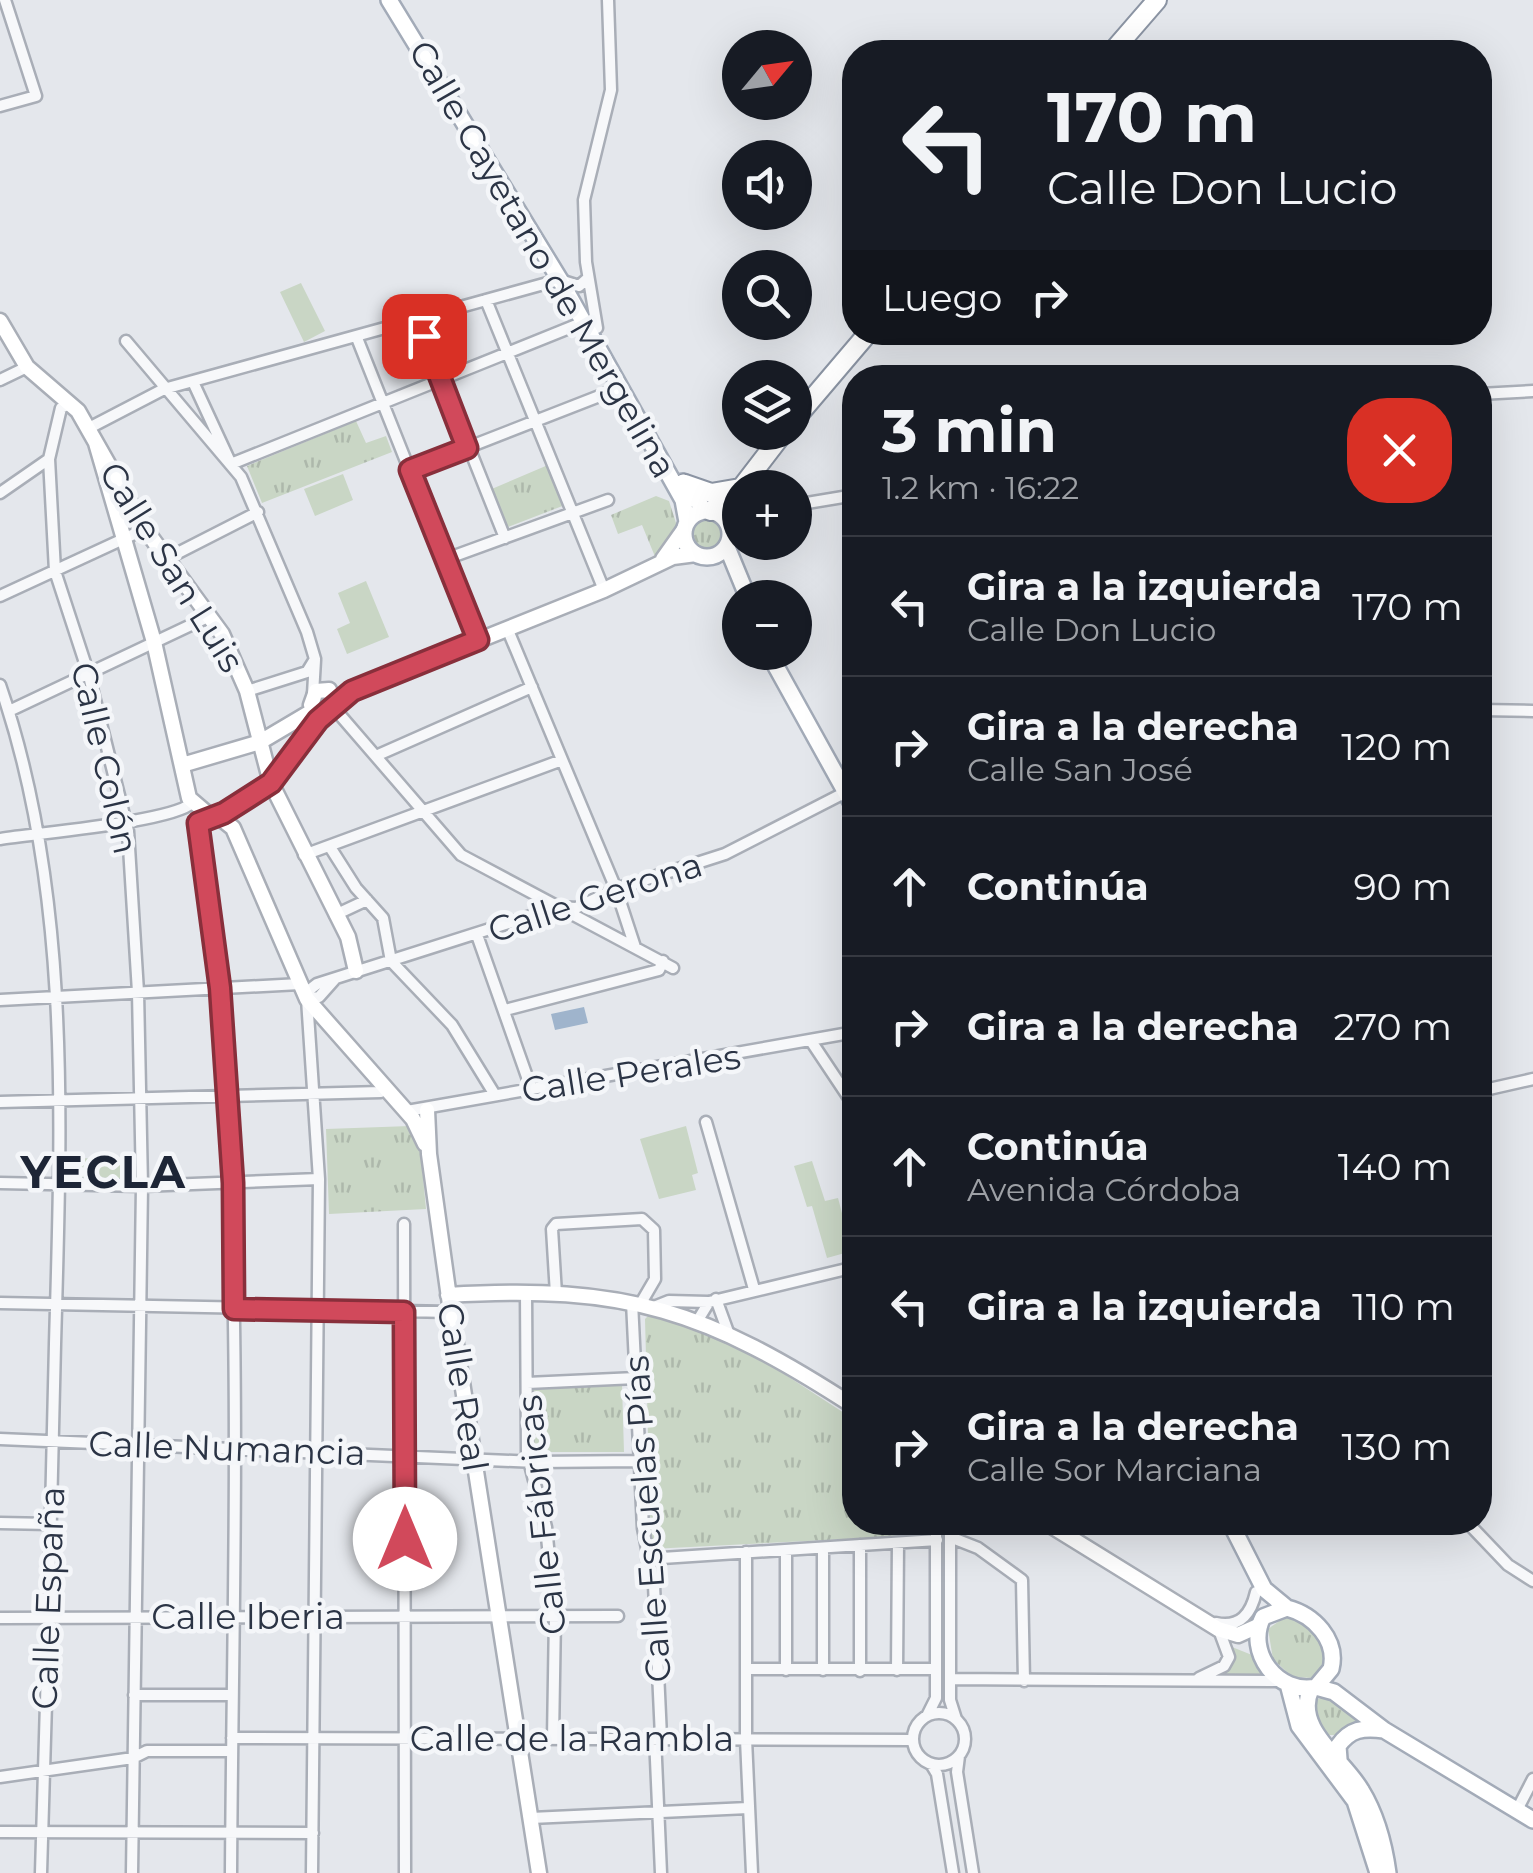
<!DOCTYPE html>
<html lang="es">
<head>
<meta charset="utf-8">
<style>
  body { margin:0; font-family:Montserrat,sans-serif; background:#20242c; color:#f1f3f6; height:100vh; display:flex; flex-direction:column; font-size:38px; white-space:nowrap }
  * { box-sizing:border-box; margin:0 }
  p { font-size:32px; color:#9ea1a6 }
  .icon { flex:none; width:55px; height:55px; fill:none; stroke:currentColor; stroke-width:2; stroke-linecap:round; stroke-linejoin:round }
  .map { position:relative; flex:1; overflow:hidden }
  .drawer { position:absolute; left:842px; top:365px; width:650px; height:1170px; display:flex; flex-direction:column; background:#171b24; border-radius:40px; box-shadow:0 10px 40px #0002 }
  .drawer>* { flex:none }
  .banner { position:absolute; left:842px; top:40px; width:650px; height:305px; border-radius:40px; box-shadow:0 10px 40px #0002; background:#171b24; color:#f1f3f6; overflow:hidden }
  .needle { width:65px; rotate:61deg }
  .controls { position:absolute; left:722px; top:30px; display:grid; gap:20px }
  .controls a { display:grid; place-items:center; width:90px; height:90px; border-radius:50%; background:#171b24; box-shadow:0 10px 40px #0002; font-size:50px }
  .pin { position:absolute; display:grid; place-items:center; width:85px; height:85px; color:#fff; margin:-42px; border-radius:20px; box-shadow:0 5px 15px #0006 }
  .me { position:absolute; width:110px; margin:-55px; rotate:0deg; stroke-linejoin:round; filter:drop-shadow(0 0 8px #0008) }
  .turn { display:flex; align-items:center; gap:35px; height:210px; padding:0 40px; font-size:45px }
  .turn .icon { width:130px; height:130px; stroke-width:2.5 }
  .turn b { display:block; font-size:70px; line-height:85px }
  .then { display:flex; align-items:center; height:95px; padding:0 40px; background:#0003; gap:20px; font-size:38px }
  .round { display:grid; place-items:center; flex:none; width:105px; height:105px; border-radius:40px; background:#20242c }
  .headline { display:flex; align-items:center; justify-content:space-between; height:170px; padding:0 40px }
  h1 { font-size:60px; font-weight:700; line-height:75px }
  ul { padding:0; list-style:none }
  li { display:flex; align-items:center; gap:30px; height:140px; padding:0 40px; border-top:2px solid #363941 }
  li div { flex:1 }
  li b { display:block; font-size:38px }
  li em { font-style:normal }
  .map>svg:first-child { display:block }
  .grass { fill:url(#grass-tufts) }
  .pitch { fill:#c9d6c5 }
  .water { fill:#9fb4cc }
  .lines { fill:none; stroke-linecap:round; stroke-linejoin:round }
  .street-casing { stroke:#a9aeb7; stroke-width:15 }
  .secondary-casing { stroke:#a9aeb7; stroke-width:19 }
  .primary-casing { stroke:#a3abb8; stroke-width:20 }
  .highway-casing { stroke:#8b94a3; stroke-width:22 }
  .street { stroke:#f7f8fa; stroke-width:10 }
  .secondary { stroke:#fff; stroke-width:14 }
  .primary { stroke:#fff; stroke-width:15 }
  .highway { stroke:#fff; stroke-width:18 }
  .route-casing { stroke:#882f3b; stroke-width:25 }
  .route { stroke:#d1495b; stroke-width:18 }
  .labels { text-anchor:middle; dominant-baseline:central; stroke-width:9; stroke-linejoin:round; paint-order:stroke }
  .street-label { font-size:35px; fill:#2b3445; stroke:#f4f6f9 }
  .district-label { font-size:45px; font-weight:bold; letter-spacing:2.5px; fill:#1d2536; stroke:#f4f6f9 }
</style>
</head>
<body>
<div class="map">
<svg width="1533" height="1873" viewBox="0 0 1533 1873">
  <defs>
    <pattern id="grass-tufts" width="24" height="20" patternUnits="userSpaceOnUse" patternTransform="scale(2.5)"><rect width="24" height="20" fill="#c9d6c5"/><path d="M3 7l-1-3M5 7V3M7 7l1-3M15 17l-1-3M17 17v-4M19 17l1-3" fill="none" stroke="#adb8ab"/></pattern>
  </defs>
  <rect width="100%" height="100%" fill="#e4e7ec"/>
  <path class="grass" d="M356 421 366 443 386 436 392 452 262 503 247 466Z
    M548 465 565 505 503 529 487 491Z
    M656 496 669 501 677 526 656 559 642 525 618 534 611 515Z
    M691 534a16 16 0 1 1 32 0a16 16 0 1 1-32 0Z
    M410 1126 420 1146 426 1209 329 1214 326 1129Z
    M61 1158 135 1159V1182H62Z
    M649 1315C725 1328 791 1380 855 1420V1522L927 1523V1535L651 1549 645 1319Z
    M622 1385 624 1452H533L532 1388Z
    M1285 1617C1308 1621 1321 1637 1324 1661L1314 1678 1292 1677 1273 1659 1268 1629Z
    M1232 1647 1252 1655 1266 1676 1211 1677 1233 1659Z
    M1327 1696 1363 1722 1341 1735H1326L1317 1722 1315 1700Z"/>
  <path class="pitch" d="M301 283 325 331 304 342 280 292Z
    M343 474 353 500 315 516 304 489Z
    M366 581 389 637 347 654 337 629 350 623 338 593Z
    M686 1126 698 1173 692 1175 696 1190 659 1199 640 1139Z
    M812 1161 825 1201 838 1198 852 1251 827 1258 812 1206 807 1207 794 1166Z"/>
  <path class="water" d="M584 1007 588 1023 555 1030 551 1014Z"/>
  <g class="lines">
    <g class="street-casing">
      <path id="street" d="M0 106 36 96 5 0
        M486 300 604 590
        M418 319 505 538
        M597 328 586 262 584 200 611 90 608 0
        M357 338 477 640
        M126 341 241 477 307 632 315 659 307 672 247 691
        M0 380 27 367
        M194 384 231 464 584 322
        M1480 394 1533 391
        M71 403 61 408 49 459 55 571 88 672 128 831 138 992 142 1186 132 1873
        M89 428 164 389 551 282 560 280 579 286 587 279
        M410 470 620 388
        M0 493 49 459
        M795 505 855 495
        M730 530 740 519
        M166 559 258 512
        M446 559 608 500
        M0 596 145 529
        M507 628 616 889 635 947
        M0 685C72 893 61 1127 55 1344 51 1520 47 1697 41 1873
        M313 694 315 660
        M334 708 461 855 673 968
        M1480 710 1533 711
        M9 711 210 616
        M378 755 532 687
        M854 788H855
        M210 816 200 820 198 828C249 1174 233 1524 231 1873
        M0 839C36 833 171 822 192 803
        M330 847 356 888 383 918 391 961 452 1025 495 1095
        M304 855 562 760
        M335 915 367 900
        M477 935 531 1088
        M304 994 317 984 559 907 576 908 616 889 725 854 846 792
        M0 1000 300 984
        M505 1010 659 970 663 961
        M811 1041 855 1107
        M1480 1091 1533 1079
        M0 1102 381 1092 385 1088
        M407 1111 855 1032
        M706 1122 754 1289
        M0 1183 142 1186 319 1179
        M404 1224 405 1873
        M526 1293 527 1453 546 1527 555 1616 553 1738
        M556 1294 552 1229 556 1224 642 1219 654 1230 655 1279 641 1303
        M716 1299 728 1332
        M632 1302 643 1528 654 1585 661 1737
        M0 1303 451 1312
        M654 1307 669 1301 708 1302
        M698 1320 709 1302 855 1267
        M527 1383 636 1378
        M0 1439 536 1462 640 1461
        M950 1522V1700L956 1719
        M1467 1522 1508 1565 1533 1581
        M0 1523 50 1524
        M950 1537 978 1548 1022 1580 1024 1681
        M823 1548V1670
        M746 1552V1739L752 1873
        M647 1559 937 1540
        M0 1618 618 1616
        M1216 1623C1240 1628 1251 1614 1256 1592
        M746 1669H936
        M786 1670V1550
        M897 1670 898 1543
        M860 1671V1545
        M1199 1678 1224 1666 1229 1657 1219 1630
        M950 1679 1282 1681
        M134 1695H232
        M913 1739a26 26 0 1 1 52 0a26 26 0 1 1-52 0Z
        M927 1716 936 1698V1522
        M655 1737 661 1873
        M232 1738 913 1740
        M959 1756 957 1772 973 1873
        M931 1764 937 1774 953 1873
        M0 1777 133 1758 147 1751H232
        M1517 1810 1533 1779
        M531 1818 748 1808
        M0 1832 313 1833
        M312 1873 319 1179 307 999 319 997 335 979"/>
    </g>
    <g class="secondary-casing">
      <path id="secondary" d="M0 321 27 367 78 411 145 529 222 634 247 691 271 783 348 937 356 971
        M96 443 154 642 189 798 210 816C260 817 312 719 352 691L604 590 673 557 696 554
        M663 559 685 528
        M322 714 311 705 316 691 329 690 335 703
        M182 765 260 742 314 710
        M218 816 233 828 307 999 413 1119 425 1144
        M427 1110 429 1154 451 1312 539 1873
        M448 1295C627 1284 707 1311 855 1407
        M1045 1522 1218 1629 1238 1635 1258 1626"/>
    </g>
    <g class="primary-casing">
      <path id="primary" d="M389 0 560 280 683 500 687 522
        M683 482 705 511
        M684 534a23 23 0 1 1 46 0a23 23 0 1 1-46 0Z
        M727 547 748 598
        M768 652 855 809
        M1230 1522 1264 1589 1287 1608
        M1287 1608C1314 1615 1338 1640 1331 1669L1316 1687C1278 1695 1245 1652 1263 1617Z
        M1288 1684 1299 1726 1355 1801 1378 1873
        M1316 1687 1334 1692 1384 1730 1533 1820
        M1311 1689C1293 1728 1343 1759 1361 1790 1377 1816 1384 1844 1388 1873
        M1339 1759 1338 1746C1350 1729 1363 1727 1384 1730"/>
    </g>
    <g class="highway-casing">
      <path id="highway" d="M1112 52 1157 0
        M795 419 869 332
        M685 484 711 493 740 488
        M741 488 784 432
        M711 511 740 489"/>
    </g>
    <use href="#street" class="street"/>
    <use href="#secondary" class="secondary"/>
    <use href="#primary" class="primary"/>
    <use href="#highway" class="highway"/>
  </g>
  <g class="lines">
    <g class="route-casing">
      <path id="route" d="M405 1539 404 1312 234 1309 233 1183 220 988 198 823 224 813 271 783 318 720 352 691 478 640 410 470 467 448 424 336"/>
    </g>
    <use href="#route" class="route"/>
  </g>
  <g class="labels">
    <g class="street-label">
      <text transform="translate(543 259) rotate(60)">Calle Cayetano de Mergelina</text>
      <text transform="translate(172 567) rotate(58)">Calle San Luis</text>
      <text transform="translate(105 758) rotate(77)">Calle Colón</text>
      <text transform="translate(595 897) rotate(-18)">Calle Gerona</text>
      <text transform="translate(631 1073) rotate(-9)">Calle Perales</text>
      <text transform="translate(463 1387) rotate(81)">Calle Real</text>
      <text transform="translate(227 1448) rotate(2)">Calle Numancia</text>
      <text transform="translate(541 1515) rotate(-96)">Calle Fábricas</text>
      <text transform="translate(647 1519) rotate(-94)">Calle Escuelas Pías</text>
      <text transform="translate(48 1598) rotate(-88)">Calle España</text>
      <text x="248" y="1616">Calle Iberia</text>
      <text x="572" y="1738">Calle de la Rambla</text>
    </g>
    <g class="district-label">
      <text x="104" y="1171">YECLA</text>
    </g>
  </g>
</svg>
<div class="controls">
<a><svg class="needle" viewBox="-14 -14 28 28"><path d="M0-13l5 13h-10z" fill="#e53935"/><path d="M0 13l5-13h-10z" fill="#9ea1a6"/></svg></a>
<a><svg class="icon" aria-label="sound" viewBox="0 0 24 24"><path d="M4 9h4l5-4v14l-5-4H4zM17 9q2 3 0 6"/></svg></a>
<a><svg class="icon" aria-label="search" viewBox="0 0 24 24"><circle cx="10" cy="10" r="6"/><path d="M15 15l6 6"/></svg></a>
<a><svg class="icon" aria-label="layers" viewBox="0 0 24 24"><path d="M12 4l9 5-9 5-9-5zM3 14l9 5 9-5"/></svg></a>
<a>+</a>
<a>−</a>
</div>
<div class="pin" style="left:424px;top:336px;background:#d93025"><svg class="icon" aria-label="arrive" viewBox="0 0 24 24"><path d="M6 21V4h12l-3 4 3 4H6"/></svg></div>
<svg class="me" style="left:405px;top:1539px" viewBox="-20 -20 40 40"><circle r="19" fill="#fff"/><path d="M0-13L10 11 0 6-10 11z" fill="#d1495b"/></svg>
<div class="banner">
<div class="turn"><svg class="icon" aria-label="left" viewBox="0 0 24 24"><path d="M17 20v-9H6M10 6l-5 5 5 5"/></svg><div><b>170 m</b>Calle Don Lucio</div></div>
<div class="then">Luego<svg class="icon" aria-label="right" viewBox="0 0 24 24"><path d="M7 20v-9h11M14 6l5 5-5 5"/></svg></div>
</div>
<section class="drawer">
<div class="headline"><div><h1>3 min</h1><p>1.2 km · 16:22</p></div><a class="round" style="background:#d93025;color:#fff"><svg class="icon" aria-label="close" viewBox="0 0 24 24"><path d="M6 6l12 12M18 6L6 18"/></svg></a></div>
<ul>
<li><svg class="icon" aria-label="left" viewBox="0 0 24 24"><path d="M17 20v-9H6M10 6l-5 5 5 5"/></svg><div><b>Gira a la izquierda</b><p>Calle Don Lucio</p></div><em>170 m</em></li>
<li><svg class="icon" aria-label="right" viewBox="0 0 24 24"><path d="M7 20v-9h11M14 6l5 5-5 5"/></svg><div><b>Gira a la derecha</b><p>Calle San José</p></div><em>120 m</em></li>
<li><svg class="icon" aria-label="ahead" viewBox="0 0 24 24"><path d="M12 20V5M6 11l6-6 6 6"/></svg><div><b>Continúa</b></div><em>90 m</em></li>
<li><svg class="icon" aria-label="right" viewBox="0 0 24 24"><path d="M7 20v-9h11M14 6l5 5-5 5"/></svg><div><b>Gira a la derecha</b></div><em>270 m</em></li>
<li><svg class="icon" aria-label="ahead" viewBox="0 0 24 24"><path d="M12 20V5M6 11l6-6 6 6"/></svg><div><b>Continúa</b><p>Avenida Córdoba</p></div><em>140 m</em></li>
<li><svg class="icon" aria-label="left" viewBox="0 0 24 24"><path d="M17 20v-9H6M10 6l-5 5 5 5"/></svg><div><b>Gira a la izquierda</b></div><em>110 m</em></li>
<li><svg class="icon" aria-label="right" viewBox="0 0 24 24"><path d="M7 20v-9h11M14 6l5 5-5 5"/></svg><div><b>Gira a la derecha</b><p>Calle Sor Marciana</p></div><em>130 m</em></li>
</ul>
</section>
</div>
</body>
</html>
